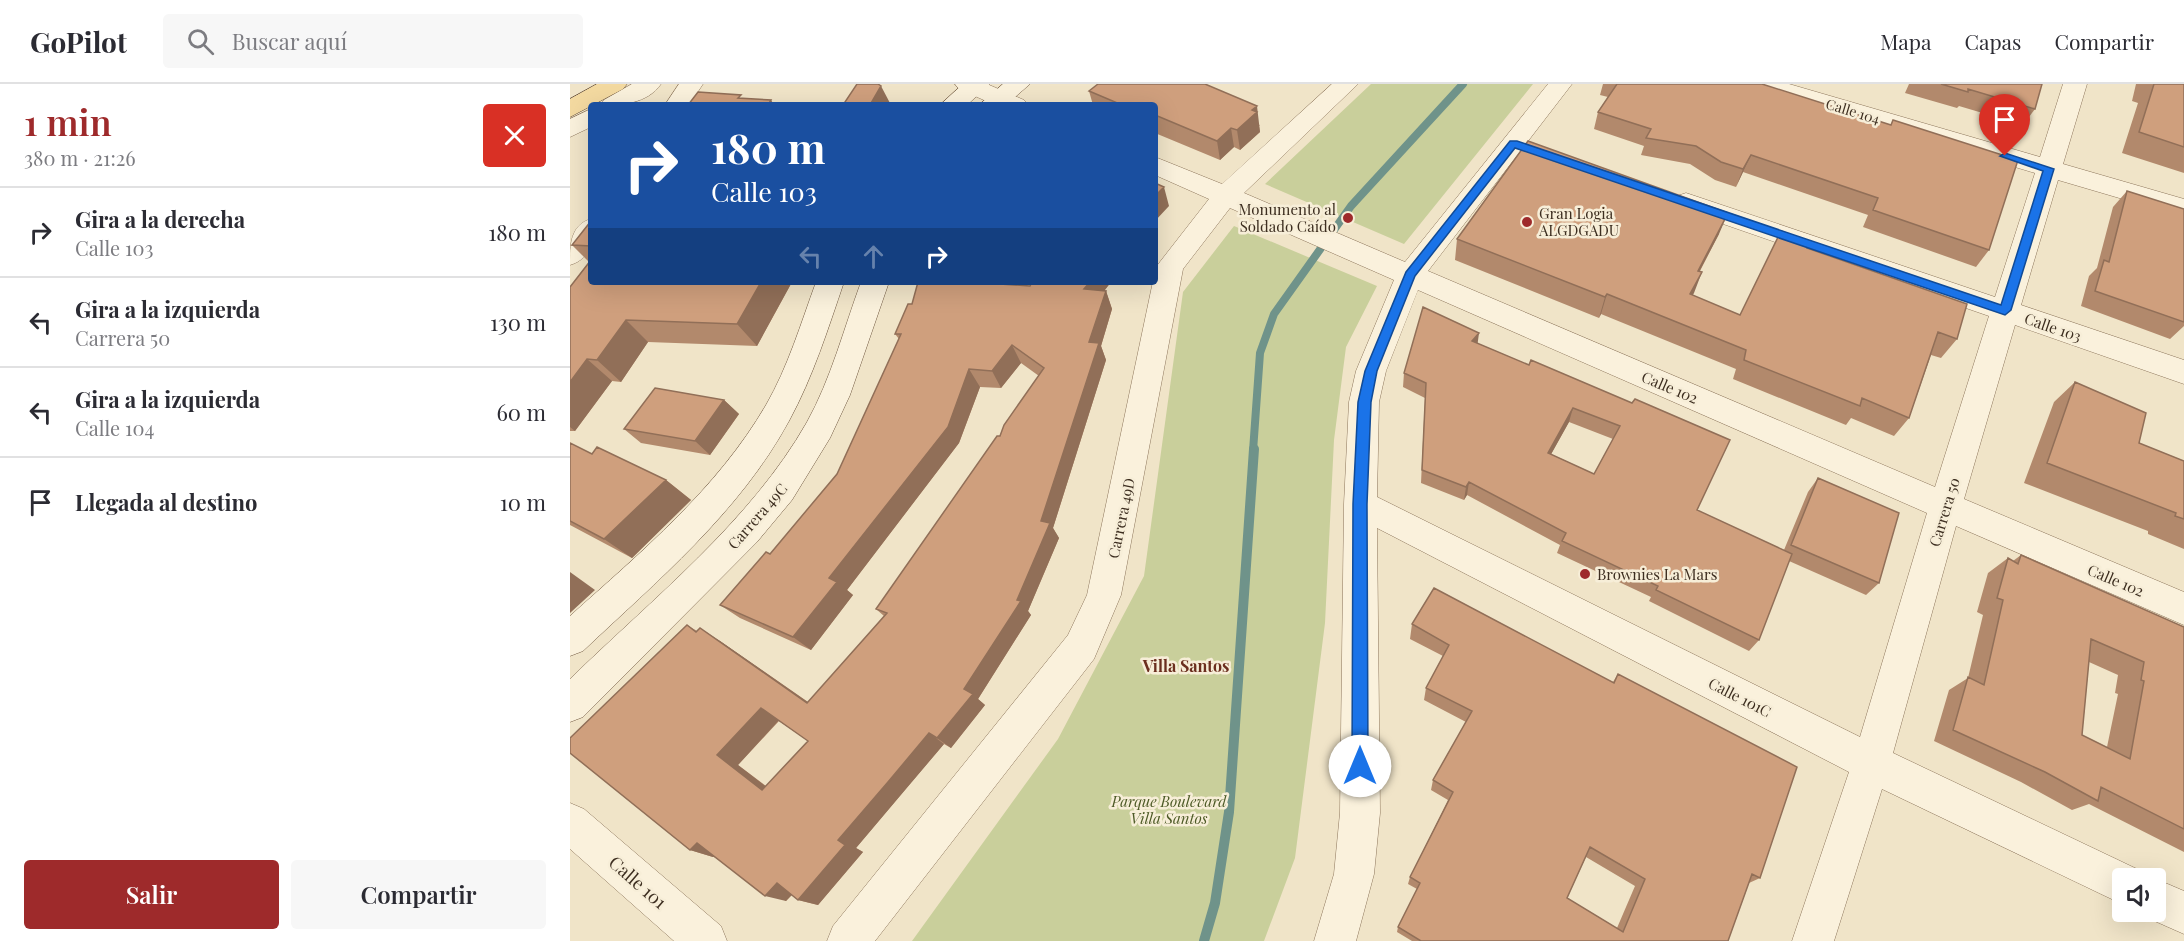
<!DOCTYPE html>
<html lang="es">
<head>
<meta charset="utf-8">
<style>
  body { margin:0; font-family:"Playfair Display",serif; background:#f7f7f7; color:#2b2b33; height:100vh; display:flex; flex-direction:column; font-size:22px; white-space:nowrap }
  * { box-sizing:border-box; margin:0 }
  p { font-size:20px; color:#7c7c81 }
  .icon { flex:none; width:33px; height:33px; fill:none; stroke:currentColor; stroke-width:2; stroke-linecap:round; stroke-linejoin:round }
  .map { position:relative; flex:1; overflow:hidden }
  .drawer { display:flex; flex-direction:column; background:#fff; width:570px }
  .drawer>* { flex:none }
  .top-card { position:absolute; left:18px; top:18px; width:570px; height:183px; border-radius:6px; box-shadow:0 6px 24px #0002; background:#1a4fa0; color:#fff; overflow:hidden }
  .tools { position:absolute; left:1542px; top:784px; display:grid; gap:12px }
  .tools a { display:grid; place-items:center; width:54px; height:54px; border-radius:6px; background:#fff; box-shadow:0 6px 24px #0002; font-size:30px }
  .pin { position:absolute; display:grid; place-items:center; width:51px; height:51px; color:#fff; margin:-62px -26px; border-radius:50% 50% 50% 0; rotate:-45deg; box-shadow:0 0 6px #0007 }
  .pin .icon { rotate:45deg }
  .me { position:absolute; width:66px; margin:-33px; rotate:0deg; stroke-linejoin:round; filter:drop-shadow(0 0 4px #0008) }
  .turn { display:flex; align-items:center; gap:21px; height:126px; padding:0 24px; font-size:27px }
  .turn .icon { width:78px; height:78px; stroke-width:2.5 }
  .turn b { display:block; font-size:42px; line-height:51px }
  .lanes { display:flex; align-items:center; height:57px; padding:0 24px; background:#0003; justify-content:center; gap:30px; direction:ltr }
  .lanes .off { opacity:.35 }
  .round { display:grid; place-items:center; flex:none; width:63px; height:63px; border-radius:6px; background:#f7f7f7 }
  .overview { display:flex; align-items:center; justify-content:space-between; height:102px; padding:0 24px }
  h1 { font-size:36px; font-weight:600; line-height:45px; color:#9e2a2b }
  .button { display:flex; gap:12px; margin-top:auto; padding:12px 24px }
  .button a { flex:1; height:69px; border-radius:6px; background:#9e2a2b; color:#fff; font-size:24px; font-weight:600; line-height:69px; text-align:center }
  .button a+a { background:#f7f7f7; color:#2b2b33 }
  ul { padding:0; list-style:none }
  li { display:flex; align-items:center; gap:18px; height:90px; padding:0 24px; border-top:2px solid #e1e1e2 }
  li div { flex:1 }
  li b { display:block; font-size:22px }
  li em { font-style:normal }
  header { display:flex; align-items:center; gap:36px; box-sizing:border-box; height:84px; padding:0 30px; background:#fff; border-bottom:2px solid #e1e1e2 }
  header strong { font-size:28px }
  nav { display:flex; gap:33px; margin-inline-start:auto; font-size:21px }
  .search { width:420px; height:54px; background:#f7f7f7; display:flex; align-items:center; gap:15px; box-sizing:border-box; padding:0 21px; border-radius:6px; color:#7c7c81; font-size:22px }
  main { display:flex; flex:1; min-height:0 }
  .map>svg:first-child { display:block }
  .green { fill:#c9cf9b }
  .lines { fill:none; stroke-linecap:round; stroke-linejoin:round }
  .stream-far1 { stroke:#6f938a; stroke-width:8 }
  .stream { stroke:#6f938a; stroke-width:10 }
  .street-casing { stroke:#8d765c; stroke-width:1 }
  .secondary-casing { stroke:#6f573f; stroke-width:1 }
  .primary-casing { stroke:#5b4430; stroke-width:1 }
  .street { fill:#faf1dc; fill-rule:evenodd }
  .secondary { fill:#faf1dc; fill-rule:evenodd }
  .primary { fill:#f3d9a0; fill-rule:evenodd }
  .wall { fill:#b2896c; fill-rule:evenodd }
  .shaded-wall { fill:#916f58 }
  .building { fill:#cf9f7d; stroke:#916f58; stroke-width:1.5; fill-rule:evenodd }
  .route { fill:#1a73e8; stroke:#114b97; stroke-width:1.5 }
  .poi-dot { fill:#9e2a2b; stroke:#f7eed8; stroke-width:2 }
  .labels { text-anchor:middle; dominant-baseline:central; stroke-width:5; stroke-linejoin:round; paint-order:stroke }
  .far-street-label { font-size:14px; fill:#3d2e20; stroke:#f7eed8 }
  .poi-label { font-size:15px; fill:#3d2e20; stroke:#f7eed8; text-anchor:start }
  .street-label { font-size:15px; fill:#3d2e20; stroke:#f7eed8 }
  .park-label { font-size:15px; font-style:italic; fill:#4d5a26; stroke:#f7eed8 }
  .neighbourhood-label { font-size:16px; font-weight:bold; fill:#6b2e1e; stroke:#f7eed8 }
  .near-street-label { font-size:18px; fill:#3d2e20; stroke:#f7eed8 }
</style>
</head>
<body>
<header>
<strong>GoPilot</strong>
<div class="search"><svg class="icon" aria-label="search" viewBox="0 0 24 24"><circle cx="10" cy="10" r="6"/><path d="M15 15l6 6"/></svg>Buscar aquí</div>
<nav><a>Mapa</a><a>Capas</a><a>Compartir</a></nav>
</header>
<main>
<section class="drawer">
<div class="overview"><div><h1>1 min</h1><p>380 m · 21:26</p></div><a class="round" style="background:#d93025;color:#fff"><svg class="icon" aria-label="close" viewBox="0 0 24 24"><path d="M6 6l12 12M18 6L6 18"/></svg></a></div>
<ul>
<li><svg class="icon" aria-label="right" viewBox="0 0 24 24"><path d="M7 20v-9h11M14 6l5 5-5 5"/></svg><div><b>Gira a la derecha</b><p>Calle 103</p></div><em>180 m</em></li>
<li><svg class="icon" aria-label="left" viewBox="0 0 24 24"><path d="M17 20v-9H6M10 6l-5 5 5 5"/></svg><div><b>Gira a la izquierda</b><p>Carrera 50</p></div><em>130 m</em></li>
<li><svg class="icon" aria-label="left" viewBox="0 0 24 24"><path d="M17 20v-9H6M10 6l-5 5 5 5"/></svg><div><b>Gira a la izquierda</b><p>Calle 104</p></div><em>60 m</em></li>
<li><svg class="icon" aria-label="arrive" viewBox="0 0 24 24"><path d="M6 21V4h12l-3 4 3 4H6"/></svg><div><b>Llegada al destino</b></div><em>10 m</em></li>
</ul>
<div class="button"><a>Salir</a><a>Compartir</a></div>
</section>
<div class="map">
<svg width="1614" height="857" viewBox="0 0 1614 857">
  <rect width="100%" height="100%" fill="#f0e4c8"/>
  <path class="green" d="M801 0H963L834 160 695 100Z
    M664 142 807 202 776 263 764 356 755 539 725 774 694 857H342L488 655 574 492 613 208Z"/>
  <g class="lines">
    <path class="stream-far1" d="M683 367 690 269 704 230 781 122 893 0"/>
    <path class="stream" d="M634 857 645 819 659 728 684 365"/>
    <g class="street-casing">
      <path id="street" d="M62 0H91C77 20 52 21 30 21L34 16Z
        M109 0H133L119 21H95Z
        M385 0H417L454 16 458 21H425L389 5Z
        M762 0H788L674 109 835 178 978 0H1002L858 187 1365 403 1419 232 1107 124 1103 118 1107 112 1116 109 1125 112 1425 213 1465 89 1185 5 1181 0H1219L1470 73 1493 0H1517L1493 80 1614 115V133L1488 96 1451 221 1614 276V300L1445 241 1394 415 1614 508V541L1386 442 1323 669 1567 785 1571 795H1552V820L1312 705 1264 857H1222L1279 688 807 444 810 729 804 790 786 857H744L764 790 770 729 774 420 779 318 786 287 824 196 660 124 613 185 551 511 524 575 305 857H257L263 842 498 551 517 511 586 183 639 115 585 91V73L652 100ZM848 206 1357 429 1290 653 807 413 809 318 816 287Z
        M21 25V43L0 53V35Z
        M21 135C21 155 23 174 0 181 0 161 0 141 21 135Z
        M0 719 14 725 151 842 157 857H104L0 765Z
        M1586 795 1614 807V850L1571 831 1570 828H1586Z"/>
    </g>
    <g class="secondary-casing">
      <path id="secondary" d="M393 0H420L397 21H370Z
        M433 0H460L436 21H409Z
        M246 198H274C258 245 243 293 219 337 169 429 87 497 13 567L0 572V532C71 468 147 405 196 321 218 283 231 239 246 198Z
        M291 198H319L280 311 260 354 222 416 187 458 13 633 0 638V595C81 516 181 437 237 338 261 295 274 244 291 198Z"/>
    </g>
    <g class="primary-casing">
      <path id="primary" d="M27 0H57L53 5 0 33V15Z"/>
    </g>
    <use href="#street" class="street"/>
    <use href="#secondary" class="secondary"/>
    <use href="#primary" class="primary"/>
  </g>
  <path class="wall" d="M1033 0H1192L1419 166 1406 183 1293 143 1298 131 1173 88 1166 103 1145 96 1120 80 1071 71 1074 62 1024 45 1028 28 1038 13 1030 11Z
    M1339 0H1472L1465 25 1453 41 1389 22 1387 24 1335 9Z
    M1566 0H1614V89L1552 69 1568 19 1562 17Z
    M519 7 690 41 689 42 690 48 670 66 664 63 650 76 585 49V21H523Z
    M1557 107 1614 125V242L1600 255 1511 222 1519 192 1527 184 1543 123Z
    M21 137V198H222L187 262 78 258 51 298 42 297 5 347H0V203L19 178 2 161Z
    M1149 150 1130 187 1122 211 1170 231 1237 164 1387 255 1371 274 1361 271 1339 334 1324 352 1281 334 1276 341 1163 295 1166 285 1031 230 1029 234 885 176 887 155Z
    M462 198H541L534 207H536L542 225 531 262 536 276 483 444 489 454 458 527 461 531 408 615 415 621 381 664 374 660 334 707 286 764 293 768 248 821 228 816 222 811 216 817 144 773H143L120 766 117 541 127 547 150 557 238 618 314 532 306 525 430 352 469 292 451 279 431 304 410 303 389 359 277 506 283 511 241 566 170 534 150 521 200 470 267 390 329 255 325 250 342 220 417 200 460 202ZM209 637 238 657 196 702 168 681Z
    M907 259 959 281 1062 319 1127 426 1214 466 1238 408 1248 394 1309 499 1296 511 1219 477 1189 556 1179 567 1079 517 1081 513 987 469 990 461 897 411 894 416 851 399 855 314 833 303 834 289ZM999 338 1043 355 1024 390 981 370Z
    M1505 298 1569 359 1614 377V465L1578 450V447L1454 399 1484 318Z
    M154 316 169 330 140 371 71 359 54 345Z
    M0 359 22 370 96 396 121 416 62 474 0 441Z
    M1451 471 1614 543V768L1519 720 1502 726 1451 698 1364 657 1379 606 1398 594 1413 531 1407 528 1418 489 1438 474 1443 477ZM1519 578 1548 591 1545 609 1548 610 1537 663 1512 651Z
    M842 540 1043 598 1048 590 1190 794 1179 799 1158 857H842L827 848 828 843 847 805 838 800 840 793 878 716 861 706 863 696 896 638 854 616 856 604 873 572 840 555ZM1016 773 1065 802 1047 844 997 814Z"/>
  <path class="shaded-wall" d="M311 2 321 21H300Z
    M201 16 204 21H198Z
    M687 22 690 48 670 66 667 46 682 26Z
    M661 44 664 63 650 76 647 57Z
    M1181 71 1173 88 1166 103 1173 85Z
    M594 103 599 122 585 137V112Z
    M1158 129 1149 150 1119 207 1128 187Z
    M1132 188 1124 209 1112 231 1120 210Z
    M191 198H222L187 262 167 240Z
    M520 198H541L521 224 514 205Z
    M536 207 542 225 531 262 536 276 483 444 489 454 458 527 461 531 408 615 415 621 381 664 367 654 394 605 447 516 471 437 519 258Z
    M1037 210 1031 230 1029 234 1035 213Z
    M56 236 78 258 51 298 27 276Z
    M909 249 907 264 902 257Z
    M442 261 451 279 431 304 422 287Z
    M17 275 42 297 5 347 0 343V298Z
    M399 285 410 303 389 359 277 506 283 511 241 566 223 553 259 494Z
    M154 316 169 330 140 371 125 357Z
    M1003 324 999 338 974 383 978 369Z
    M96 396 121 416 62 474 34 455Z
    M899 398 897 411 894 416 896 403Z
    M0 488 25 506 0 529Z
    M130 544 150 557 255 630 237 619Z
    M191 624 210 635 168 681 212 715 192 706 147 671Z
    M359 649 374 660 286 764 293 768 248 821 228 816 268 756Z
    M127 759 150 766 143 773 120 766Z
    M207 799 227 805 216 817 195 812Z"/>
  <path class="building" d="M287 0H308L311 2 300 21H273Z
    M528 0H635L687 22 682 26 687 28 667 46 661 44 647 57 585 31V21H552L519 7Z
    M1047 0H1192L1321 41 1323 36 1448 76 1419 166 1303 126 1308 114 1181 71 1173 85 1151 78 1126 62 1076 54 1081 45 1028 28Z
    M1371 0H1472L1465 25 1398 5V8Z
    M1584 0H1614V63L1569 48Z
    M128 8 171 11 168 14 201 16 198 21H118Z
    M958 57 1158 129 1128 187 1132 188 1120 210 1170 231 1211 147 1240 158 1237 164 1397 220 1387 255 1368 248 1339 334 1292 314 1290 322 1174 276 1176 266 1037 210 1035 213 887 155Z
    M585 99 594 103 585 112Z
    M1557 107 1614 125V238L1525 207 1534 176 1539 178Z
    M21 137V162L2 161Z
    M21 176V198H191L167 240 56 236 27 276 17 275 0 298V203Z
    M348 198H400L460 202 462 198H520L514 205 536 207 519 258 529 259 471 437 480 439 447 516 451 517 394 605 403 610 367 654 359 649 318 698 268 756 275 761 228 816 207 799 195 812 127 759 120 766 0 669V654L117 541 126 548 130 544 237 619 317 529 306 525 427 352H430L434 341 474 284 442 261 422 287 399 285 378 343 259 494 267 498 223 553 150 521 196 468 200 470 267 390 331 250H325L338 220H342ZM191 624 238 657 192 706 147 671Z
    M853 223 909 249 902 257 959 281 961 276 1062 319 1065 315 1160 356 1127 426 1222 470 1189 556 1086 506 1088 502 992 457 996 449 899 398 896 403 852 386 856 299 834 289ZM1003 324 1050 342 1024 390 978 369Z
    M1505 298 1576 329 1569 359 1614 377V435L1605 432 1606 429 1477 379Z
    M85 304 154 316 125 357 54 345Z
    M0 359 22 370 27 363 96 396 34 455 0 437Z
    M1248 394 1329 429 1309 499 1221 461Z
    M1451 471 1614 543V745L1531 703 1528 717 1475 688 1383 646 1398 593 1414 601 1433 516 1427 514 1438 474 1448 480ZM1521 555 1574 578 1571 596 1574 597 1560 675 1512 651Z
    M864 504 1044 599 1048 590 1227 683 1190 794 1182 790 1158 857H851L828 843 850 799 840 793 883 708 863 696 902 627 856 604 879 561 842 540ZM1020 763 1075 795 1053 848 997 814Z"/>
  <path class="route" d="M940 57H947L1431 221 1473 87 1430 72 1435 69 1484 85 1441 226 1435 231 945 64 845 192 807 287 801 318 797 420 798 682 795 688 790 690 784 688 782 682 783 420 788 318 795 287 836 188Z"/>
  <g class="poi-dot">
    <circle cx="778" cy="134" r="6"/>
    <circle cx="957" cy="138" r="6"/>
    <circle cx="1015" cy="490" r="6"/>
  </g>
  <g class="labels">
    <g class="far-street-label">
      <text transform="translate(1283 27) rotate(17)">Calle 104</text>
    </g>
    <g class="poi-label">
      <text x="766" y="125" text-anchor="end">Monumento al<tspan x="766" dy="17">Soldado Caído</tspan></text>
      <text x="969" y="129">Gran Logia<tspan x="969" dy="17">ALGDGADU</tspan></text>
      <text x="1027" y="490">Brownies La Mars</text>
    </g>
    <g class="street-label">
      <text transform="translate(1483 243) rotate(19)">Calle 103</text>
      <text transform="translate(1100 303) rotate(23)">Calle 102</text>
      <text transform="translate(1374 428) rotate(-73)">Carrera 50</text>
      <text transform="translate(187 432) rotate(-49)">Carrera 49C</text>
      <text transform="translate(551 434) rotate(-78)">Carrera 49D</text>
      <text transform="translate(1546 496) rotate(23)">Calle 102</text>
      <text transform="translate(1170 613) rotate(27)">Calle 101C</text>
    </g>
    <g class="park-label">
      <text x="599" y="717">Parque Boulevard<tspan x="599" dy="17">Villa Santos</tspan></text>
    </g>
    <g class="neighbourhood-label">
      <text x="616" y="581">Villa Santos</text>
    </g>
    <g class="near-street-label">
      <text transform="translate(68 798) rotate(41)">Calle 101</text>
    </g>
  </g>
</svg>
<div class="tools">
<a><svg class="icon" aria-label="sound" viewBox="0 0 24 24"><path d="M4 9h4l5-4v14l-5-4H4zM17 9q2 3 0 6"/></svg></a>
</div>
<div class="pin" style="left:1435px;top:72px;background:#d93025"><svg class="icon" aria-label="arrive" viewBox="0 0 24 24"><path d="M6 21V4h12l-3 4 3 4H6"/></svg></div>
<svg class="me" style="left:790px;top:682px" viewBox="-20 -20 40 40"><circle r="19" fill="#fff"/><path d="M0-13L10 11 0 6-10 11z" fill="#1a73e8"/></svg>
<div class="top-card">
<div class="turn"><svg class="icon" aria-label="right" viewBox="0 0 24 24"><path d="M7 20v-9h11M14 6l5 5-5 5"/></svg><div><b>180 m</b>Calle 103</div></div>
<div class="lanes"><svg class="icon off" aria-label="left" viewBox="0 0 24 24"><path d="M17 20v-9H6M10 6l-5 5 5 5"/></svg><svg class="icon off" aria-label="ahead" viewBox="0 0 24 24"><path d="M12 20V5M6 11l6-6 6 6"/></svg><svg class="icon" aria-label="right" viewBox="0 0 24 24"><path d="M7 20v-9h11M14 6l5 5-5 5"/></svg></div>
</div>
</div>
</main>
</body>
</html>
